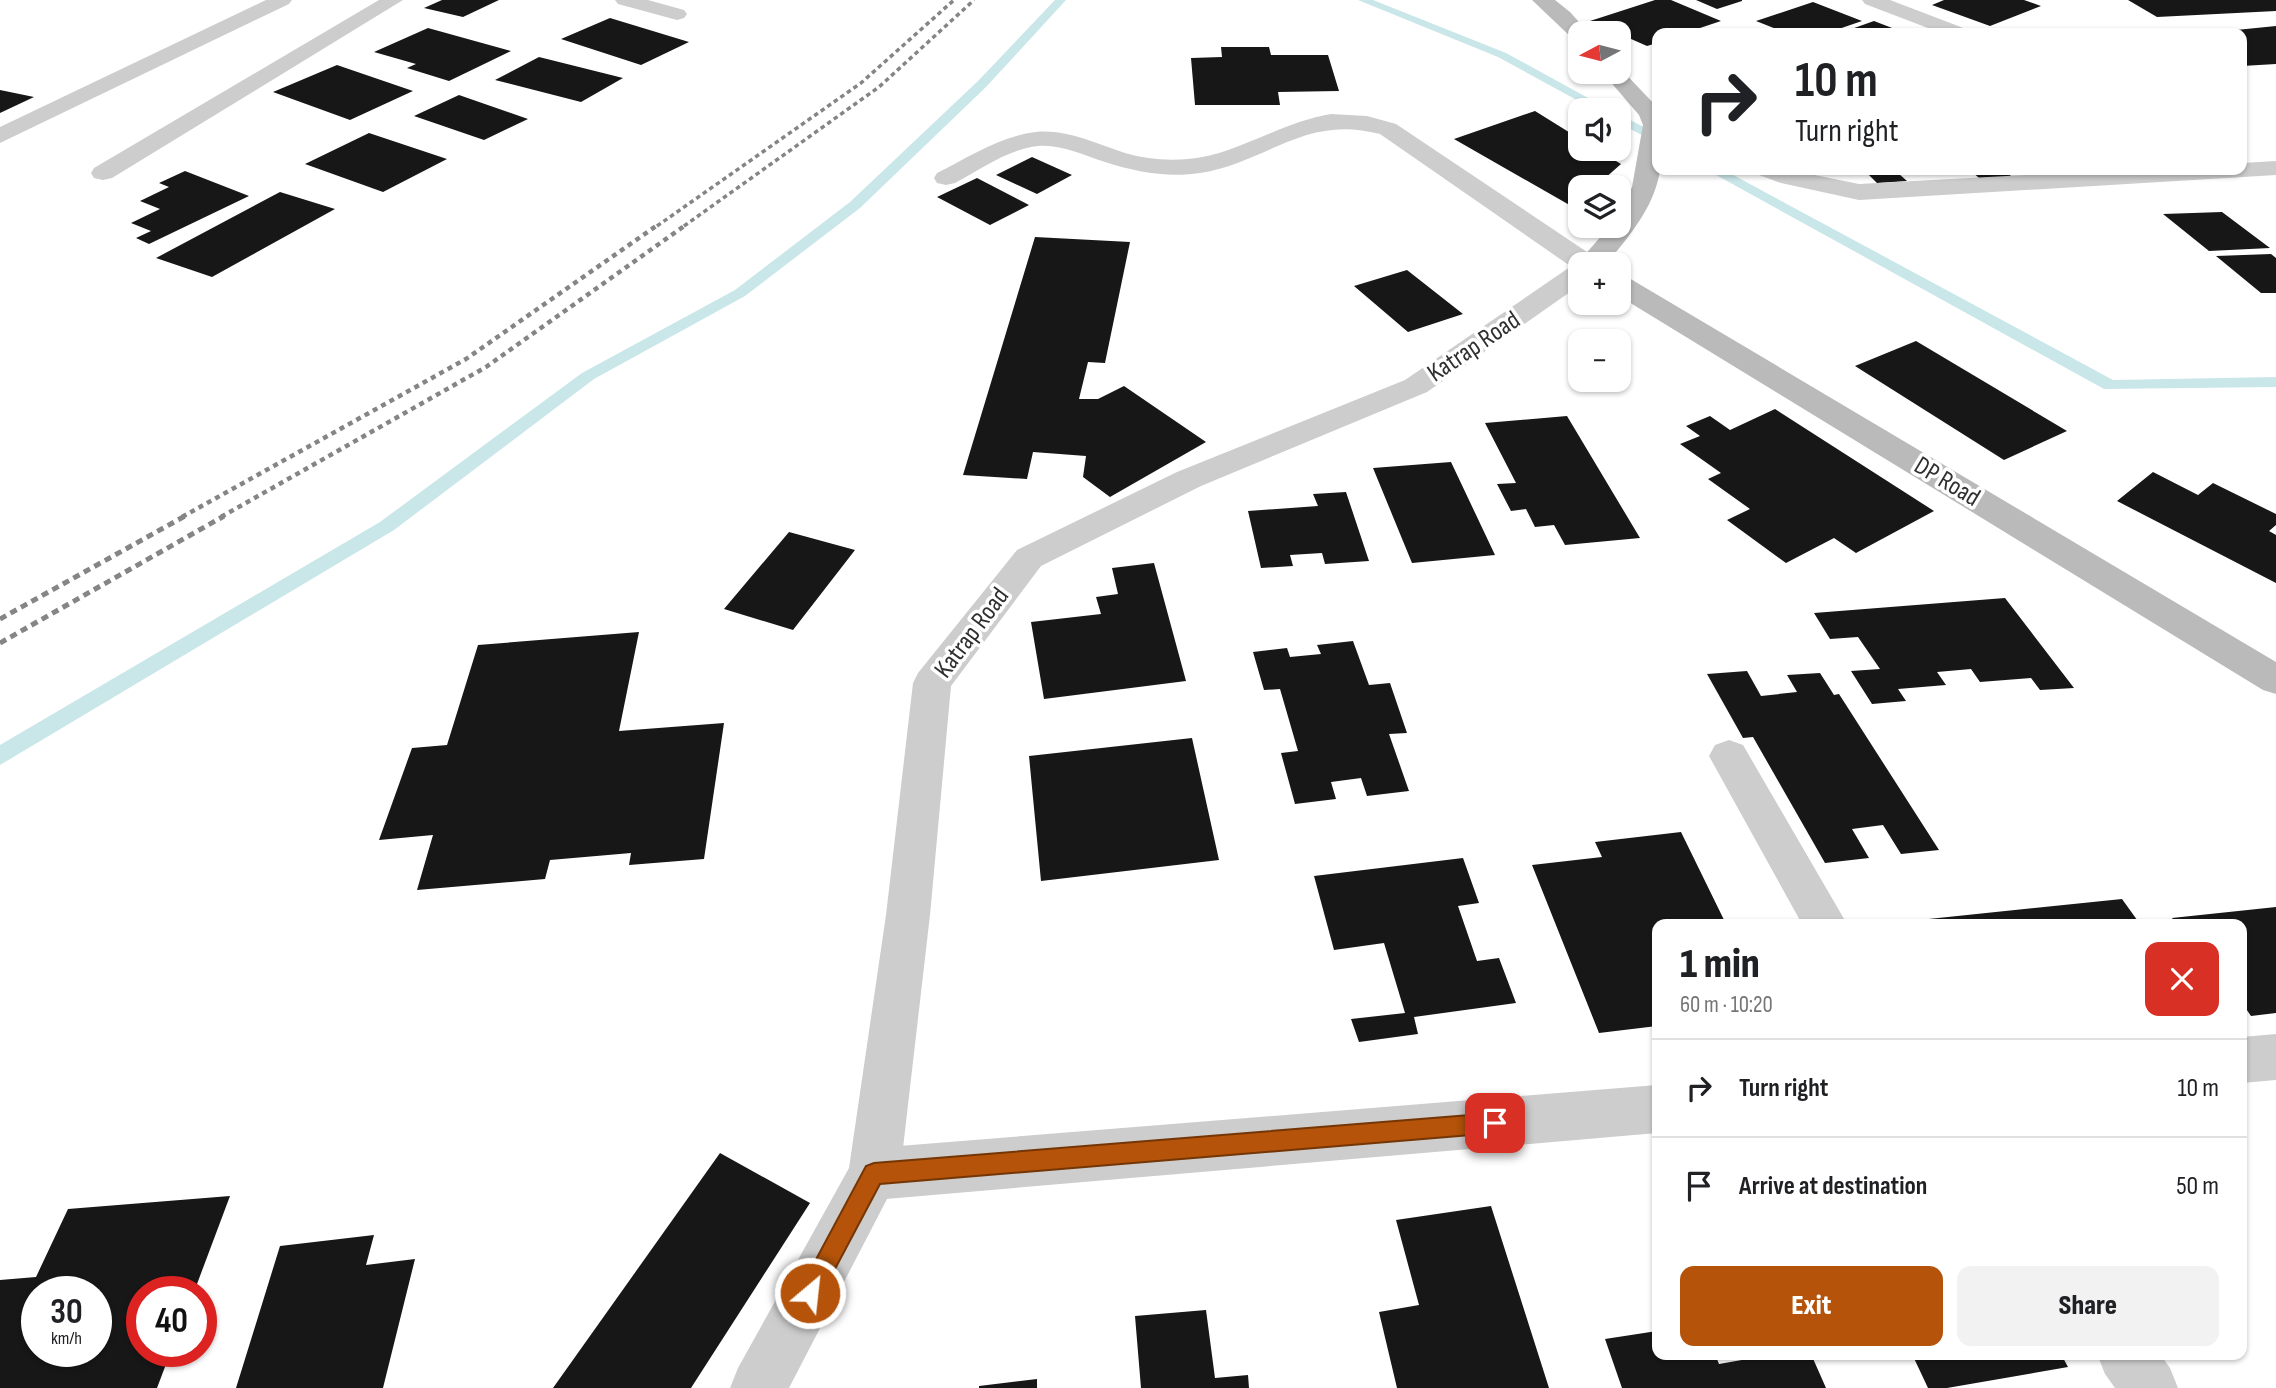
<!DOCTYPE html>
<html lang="en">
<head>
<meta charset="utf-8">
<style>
  body { margin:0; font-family:"Sofia Sans Condensed",sans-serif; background:#f2f2f2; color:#202124; height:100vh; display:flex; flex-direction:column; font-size:26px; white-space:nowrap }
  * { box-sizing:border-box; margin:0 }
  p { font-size:23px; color:#757577 }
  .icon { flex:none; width:38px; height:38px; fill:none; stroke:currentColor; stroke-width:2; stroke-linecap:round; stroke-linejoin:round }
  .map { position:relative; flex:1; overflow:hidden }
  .details { position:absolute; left:1652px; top:919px; width:595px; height:441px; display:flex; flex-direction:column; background:#fff; border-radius:14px; box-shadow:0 2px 5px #0004 }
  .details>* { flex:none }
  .guide { position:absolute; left:1652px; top:28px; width:595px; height:147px; border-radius:14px; box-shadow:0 2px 5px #0004; background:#fff; color:#202124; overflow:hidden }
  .needle { width:46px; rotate:263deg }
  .tools { position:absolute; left:1568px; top:21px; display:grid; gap:14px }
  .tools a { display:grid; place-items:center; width:63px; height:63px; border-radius:14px; background:#fff; box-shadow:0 2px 5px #0004; font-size:35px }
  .speed { position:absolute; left:21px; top:1276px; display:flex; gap:14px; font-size:35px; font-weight:700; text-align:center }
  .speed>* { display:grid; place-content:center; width:91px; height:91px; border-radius:50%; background:#fff; box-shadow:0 2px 5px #0004; line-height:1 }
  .speed small { font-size:18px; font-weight:400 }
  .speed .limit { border:10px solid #d22; background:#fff; color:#111 }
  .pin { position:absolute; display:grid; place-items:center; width:60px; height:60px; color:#fff; margin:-30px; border-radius:14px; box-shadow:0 4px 10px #0006 }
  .me { position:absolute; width:77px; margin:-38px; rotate:28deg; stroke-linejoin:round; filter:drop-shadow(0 0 5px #0008) }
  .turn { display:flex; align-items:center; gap:24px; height:147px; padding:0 28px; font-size:32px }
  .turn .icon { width:91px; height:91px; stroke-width:2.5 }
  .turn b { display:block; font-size:49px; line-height:60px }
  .round { display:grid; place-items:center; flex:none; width:74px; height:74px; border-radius:14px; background:#f2f2f2 }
  .summary { display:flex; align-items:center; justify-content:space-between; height:119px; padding:0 28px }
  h1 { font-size:42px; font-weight:800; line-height:52px }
  .cta { display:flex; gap:14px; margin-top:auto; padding:14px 28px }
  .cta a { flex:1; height:80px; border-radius:14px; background:#b45309; color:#fff; font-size:28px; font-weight:800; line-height:80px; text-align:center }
  .cta a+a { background:#f2f2f2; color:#202124 }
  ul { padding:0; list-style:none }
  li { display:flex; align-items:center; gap:21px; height:98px; padding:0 28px; border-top:2px solid #e0e0e0 }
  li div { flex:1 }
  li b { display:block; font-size:26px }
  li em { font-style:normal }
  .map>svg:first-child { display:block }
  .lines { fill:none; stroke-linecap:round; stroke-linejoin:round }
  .stream { fill:#c9e6e9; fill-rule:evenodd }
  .building { fill:#171717; fill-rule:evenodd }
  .minor { fill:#cdcdcd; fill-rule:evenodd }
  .tertiary { fill:#cdcdcd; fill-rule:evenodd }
  .secondary { fill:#bababa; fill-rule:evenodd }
  .rail-far2 { stroke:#858585; stroke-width:3.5; stroke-dasharray:4.5 3.5; stroke-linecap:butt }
  .rail-far1 { stroke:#858585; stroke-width:4.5; stroke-dasharray:5 4.5; stroke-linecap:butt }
  .rail { stroke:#858585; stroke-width:5; stroke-dasharray:7 5; stroke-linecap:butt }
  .route { fill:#b45309; stroke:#753606; stroke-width:2 }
  .labels { text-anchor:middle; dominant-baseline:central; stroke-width:7; stroke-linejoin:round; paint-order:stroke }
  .street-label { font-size:26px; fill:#303030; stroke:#fff }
</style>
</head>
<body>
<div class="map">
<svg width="2276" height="1388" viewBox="0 0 2276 1388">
  <rect width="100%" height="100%" fill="#fff"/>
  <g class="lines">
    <path class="stream" d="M1055 0H1066L986 87 860 208 745 296 594 379 394 530 0 765V745L380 522 582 373 735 290 850 202 978 81Z
      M1358 0H1373L1506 53 1610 110H1595L1498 57Z
      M1619 114 1657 134V143L1619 123Z
      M1707 170H1724L2113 380 2276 377V387L2104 389Z"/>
  </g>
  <path class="building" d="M442 0H499L463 17 424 8Z
    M1655 0H1671L1721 21 1685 33H1657V43L1647 46 1590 21Z
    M1696 0H1742V1L1717 9Z
    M1944 0H2024L2041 6 1990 26 1932 5Z
    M2128 0H2276V11L2157 17Z
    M1813 2 1862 21 1827 33H1786L1756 21Z
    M610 18 689 42 641 65 561 39Z
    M1874 21 1905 33H1840Z
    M2276 26V64L2242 66V33H2206Z
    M428 28 511 51 449 81 407 68 416 64 374 52Z
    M1221 47H1269L1271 55H1328L1339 91 1278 92 1280 105H1195L1191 58 1222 57Z
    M539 57 623 78 581 102 495 80Z
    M337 65 413 91 350 120 273 92Z
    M0 90 34 97 0 113Z
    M459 95 528 119 484 140 414 116Z
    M1535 111 1580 139V149H1596L1621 164 1595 187H1580V200L1573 207 1454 139Z
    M369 133 447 159 383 192 305 164Z
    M1032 157 1072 175 1037 194 996 175Z
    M1864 170H1914V172L1898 173 1907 181 1877 183Z
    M1970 170H2005L2012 177 1979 178Z
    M185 171 249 196 149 244 136 238 151 231 131 223 160 209 140 201 169 187 159 183Z
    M977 178 1029 205 990 225 937 197Z
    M280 192 335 209 212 277 156 258Z
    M2222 212 2270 248 2209 251 2163 214Z
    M1035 237 1130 242 1105 363 1088 362 1079 399H1098L1124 386 1206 442 1110 497 1083 477 1086 456 1033 452 1027 479 963 475Z
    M2271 254 2276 258V293H2261L2216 256Z
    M1407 270 1463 314 1408 332 1354 286Z
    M1916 341 2067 431 2004 460 1855 366Z
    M1775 409 1934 511 1856 553 1834 538 1786 563 1727 520 1750 509 1708 479 1721 473 1680 444 1700 436 1686 426 1710 416 1730 430Z
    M1567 416 1640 538 1565 545 1554 525 1535 527 1526 509 1511 511 1497 484 1516 483 1485 423Z
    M1451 462 1495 555 1412 563 1373 468Z
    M2153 472 2198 495 2213 483 2276 514V525L2269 531 2276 535V583L2117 501Z
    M1346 492 1369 561 1325 564 1322 553 1290 555 1293 566 1261 568 1248 511 1318 506 1313 494Z
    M789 532 855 550 793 630 724 609Z
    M1154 563 1186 681 1044 699 1031 622 1101 614 1096 597 1118 594 1112 568Z
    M2005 598 2074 688 2040 690 2031 678 1980 682 1971 669 1937 672 1946 685 1898 689 1906 701 1872 704 1851 671 1880 669 1858 637 1830 639 1814 613Z
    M639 632 619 731 724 723 704 859 629 865 631 853 550 860 545 879 417 890 433 835 379 840 412 748 447 745 478 645Z
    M1353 641 1369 685 1390 683 1407 733 1389 734 1409 791 1367 796 1361 778 1331 782 1336 799 1295 804 1281 753 1298 751 1280 689 1264 690 1253 652 1287 648 1290 657 1321 654 1317 645Z
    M1747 671 1761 696 1797 692 1787 675 1820 673 1834 695 1839 694 1939 850 1901 854 1883 825 1852 829 1869 858 1825 863 1753 737 1743 738 1707 674Z
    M1192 738 1219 860 1041 881 1029 756Z
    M1681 832 1726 924H1657V1026L1599 1033 1532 865 1602 857 1595 842Z
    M1463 858 1479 903 1458 906 1477 961 1499 958 1516 1003 1414 1017 1418 1034 1359 1042 1351 1019 1405 1013 1384 943 1334 950 1314 876Z
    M2122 899 2140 924H1900V922Z
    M2276 907V1013L2251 1016 2242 1003V987H2246L2242 980V924H2177L2172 918Z
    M720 1153 810 1203 691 1388H553Z
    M230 1196 194 1292H142V1351H171L157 1388H0V1280L36 1277 68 1209ZM37 1292H96V1351H37Z
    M1491 1206 1549 1388H1397L1379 1312 1419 1305 1396 1220Z
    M374 1235 366 1265 415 1259 383 1388H236L280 1246Z
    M1206 1310 1215 1378 1248 1375 1249 1388H1141L1135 1316Z
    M1657 1331V1354H1715L1719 1364 1776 1354H1811L1826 1388H1622L1605 1339Z
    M1912 1354H2061L2068 1367 1947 1388H1928Z
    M1037 1379V1388H979V1386Z"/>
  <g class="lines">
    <path class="minor" d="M266 0H292L289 4 0 143V127Z
      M379 0H403L112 178 103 180 94 178 91 173 94 168Z
      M615 0H648L684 10 687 14 684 18 677 20 618 4Z
      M1862 0H1890L1966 29 1969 33H1941L1865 4Z
      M1331 114 1367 116 1396 124 1596 258 1600 264H1580V271L1576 270 1380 134C1305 114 1268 162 1200 173 1168 178 1136 172 1105 162 1083 155 1061 144 1038 146 1008 149 980 170 955 183L946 185 937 183 934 178 937 173C969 157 1000 136 1036 132 1067 129 1096 144 1125 153 1145 159 1167 161 1188 159 1234 156 1281 122 1331 114Z
      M2276 161V175L1859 200 1781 183 1759 175 1756 170H1790L1859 184 2117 170H2242V163Z
      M1729 740 1743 745 1847 924H1802L1709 756 1715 745Z
      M2276 1034V1080L2242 1083V1037Z
      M1657 1085V1133L874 1200 856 1192 848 1174 856 1156 874 1148Z
      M2097 1354H2160L2170 1368 2178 1388H2115L2105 1374Z"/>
    <path class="tertiary" d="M1580 265V285L1427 392 1201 486 1041 566 951 686 930 915 900 1174 789 1388H730L738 1368 849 1168 886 915 913 683 918 673 1017 550 1177 472 1405 380 1570 267Z"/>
    <path class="secondary" d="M1532 0H1555L1570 12 1589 33H1580V41L1573 39Z
      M1619 67 1657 107V170H1660C1655 206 1629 237 1606 264H1580V267L1578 264 1582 258 1610 226H1619V211L1632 187 1643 125 1639 115 1602 72H1619Z
      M1619 276 1629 278 2276 662V694L2263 690 1619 296Z"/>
    <path class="rail-far2" d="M657 226 861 83 954 0
      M684 226 879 87 974 0"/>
    <path class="rail-far1" d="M182 517 466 359 659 224
      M221 517 486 367 687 224"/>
    <path class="rail" d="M0 619 185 516
      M0 643 224 516"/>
  </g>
  <path class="route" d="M1495 1113 1502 1115 1506 1123 1502 1130 1495 1133 880 1184 818 1301 810 1304 802 1301 798 1293 866 1166 874 1163Z"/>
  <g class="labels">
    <g class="street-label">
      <text transform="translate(1474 347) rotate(-34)">Katrap Road</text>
      <text transform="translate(1947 482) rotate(31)">DP Road</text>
      <text transform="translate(972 633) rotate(-53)">Katrap Road</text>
    </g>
  </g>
</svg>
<div class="tools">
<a><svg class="needle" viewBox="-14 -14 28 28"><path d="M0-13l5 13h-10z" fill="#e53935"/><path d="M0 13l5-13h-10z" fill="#757577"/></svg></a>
<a><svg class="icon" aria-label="sound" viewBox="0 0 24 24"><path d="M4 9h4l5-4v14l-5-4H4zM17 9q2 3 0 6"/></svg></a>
<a><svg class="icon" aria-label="layers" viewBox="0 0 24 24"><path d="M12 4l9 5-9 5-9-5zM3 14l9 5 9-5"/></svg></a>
<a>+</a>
<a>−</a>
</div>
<div class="speed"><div>30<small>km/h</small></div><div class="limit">40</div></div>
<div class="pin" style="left:1495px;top:1123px;background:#d93025"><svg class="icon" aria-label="arrive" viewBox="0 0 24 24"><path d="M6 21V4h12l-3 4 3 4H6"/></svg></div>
<svg class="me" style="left:810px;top:1293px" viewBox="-20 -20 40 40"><circle r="17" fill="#b45309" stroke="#fff" stroke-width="3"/><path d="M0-11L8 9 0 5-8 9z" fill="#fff"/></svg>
<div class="guide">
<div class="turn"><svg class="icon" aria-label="right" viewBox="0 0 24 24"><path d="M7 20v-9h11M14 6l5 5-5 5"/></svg><div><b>10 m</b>Turn right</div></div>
</div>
<section class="details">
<div class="summary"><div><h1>1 min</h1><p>60 m · 10:20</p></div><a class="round" style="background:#d93025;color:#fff"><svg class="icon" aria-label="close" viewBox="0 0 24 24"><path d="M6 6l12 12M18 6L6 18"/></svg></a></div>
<ul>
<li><svg class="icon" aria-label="right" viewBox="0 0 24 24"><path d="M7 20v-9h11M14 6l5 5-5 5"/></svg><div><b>Turn right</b></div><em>10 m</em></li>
<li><svg class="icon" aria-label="arrive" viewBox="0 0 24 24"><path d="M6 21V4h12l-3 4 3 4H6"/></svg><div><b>Arrive at destination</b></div><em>50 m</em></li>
</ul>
<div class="cta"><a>Exit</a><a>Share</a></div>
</section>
</div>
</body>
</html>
